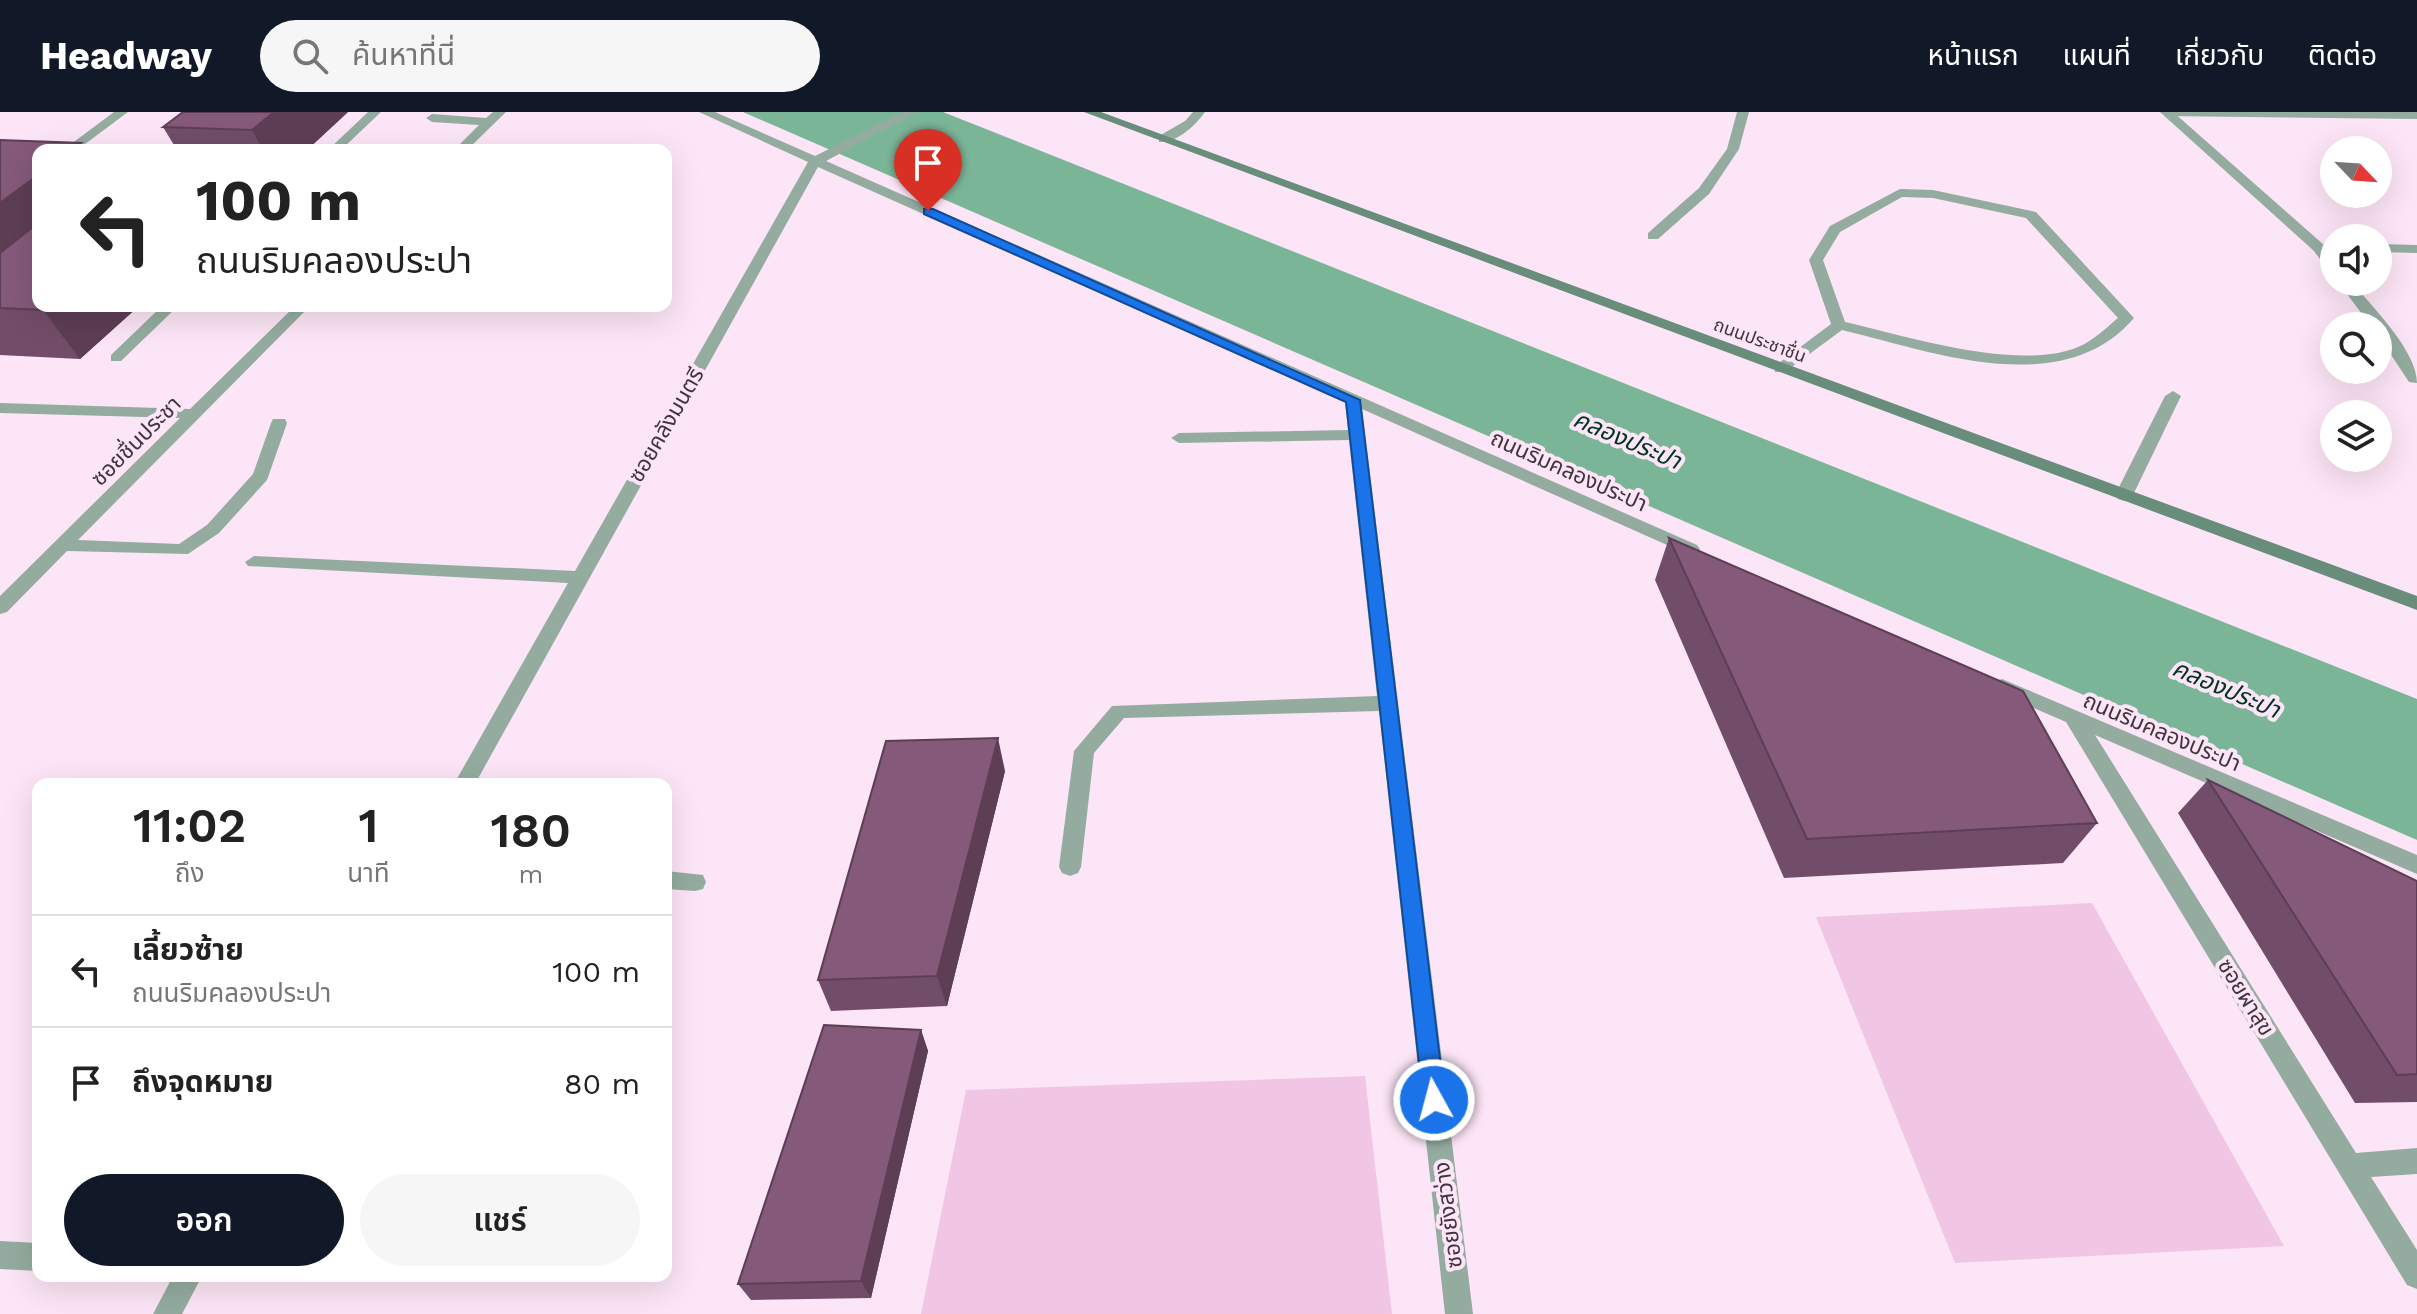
<!DOCTYPE html>
<html lang="th">
<head>
<meta charset="utf-8">
<style>
  body { margin:0; font-family:"Work Sans","Noto Sans Thai",sans-serif; background:#f6f6f6; color:#222; height:100vh; display:flex; flex-direction:column; font-size:30px; white-space:nowrap }
  * { box-sizing:border-box; margin:0 }
  p { font-size:26px; color:#767676 }
  .icon { flex:none; width:44px; height:44px; fill:none; stroke:currentColor; stroke-width:2; stroke-linecap:round; stroke-linejoin:round }
  .map { position:relative; flex:1; overflow:hidden }
  .sheet { position:absolute; left:32px; top:666px; width:640px; height:504px; display:flex; flex-direction:column; background:#fff; border-radius:16px; box-shadow:0 8px 32px #0002 }
  .sheet>* { flex:none }
  .guide { position:absolute; left:32px; top:32px; width:640px; height:168px; border-radius:16px; box-shadow:0 8px 32px #0002; background:#fff; color:#222; overflow:hidden }
  .needle { width:52px; rotate:115deg }
  .buttons { position:absolute; left:2320px; top:24px; display:grid; gap:16px }
  .buttons a { display:grid; place-items:center; width:72px; height:72px; border-radius:50%; background:#fff; box-shadow:0 8px 32px #0002; font-size:40px }
  .pin { position:absolute; display:grid; place-items:center; width:68px; height:68px; color:#fff; margin:-82px -34px; border-radius:50% 50% 50% 0; rotate:-45deg; box-shadow:0 0 8px #0007 }
  .pin .icon { rotate:45deg }
  .me { position:absolute; width:88px; margin:-44px; rotate:353deg; stroke-linejoin:round; filter:drop-shadow(0 0 6px #0008) }
  .turn { display:flex; align-items:center; gap:28px; height:168px; padding:0 32px; font-size:36px }
  .turn .icon { width:104px; height:104px; stroke-width:2.5 }
  .turn b { display:block; font-size:56px; line-height:68px }
  .eta { display:flex; justify-content:space-evenly; align-items:center; height:136px; text-align:center }
  .eta b { font-size:48px; font-weight:600; line-height:56px }
  .primary-button { display:flex; gap:16px; margin-top:auto; padding:16px 32px }
  .primary-button a { flex:1; height:92px; border-radius:48px; background:#111827; color:#fff; font-size:32px; font-weight:600; line-height:92px; text-align:center }
  .primary-button a+a { background:#f6f6f6; color:#222 }
  ul { padding:0; list-style:none }
  li { display:flex; align-items:center; gap:24px; height:112px; padding:0 32px; border-top:2px solid #e0e0e0 }
  li div { flex:1 }
  li b { display:block; font-size:30px }
  li em { font-style:normal }
  header { display:flex; align-items:center; gap:48px; box-sizing:border-box; height:112px; padding:0 40px; background:#111827; color:#fff }
  header strong { font-size:38px }
  nav { display:flex; gap:44px; margin-inline-start:auto; font-size:28px }
  .search { width:560px; height:72px; background:#f6f6f6; display:flex; align-items:center; gap:20px; box-sizing:border-box; padding:0 28px; border-radius:44px; color:#767676; font-size:30px }
  .map>svg:first-child { display:block }
  .green { fill:#f1c6e5 }
  .water { fill:#7bb598 }
  .lines { fill:none; stroke-linecap:round; stroke-linejoin:round }
  .service { fill:#94ac9f; fill-rule:evenodd }
  .minor { fill:#94ac9f; fill-rule:evenodd }
  .secondary { fill:#688d7a; fill-rule:evenodd }
  .wall { fill:#724d69 }
  .shaded-wall { fill:#5d3e55 }
  .building { fill:#85597a; stroke:#5d3e55; stroke-width:2 }
  .route { fill:#1a73e8; stroke:#114b97; stroke-width:2 }
  .labels { text-anchor:middle; dominant-baseline:central; stroke-width:8; stroke-linejoin:round; paint-order:stroke }
  .far-street-label { font-size:18px; fill:#40353d; stroke:#fce5f6 }
  .street-label { font-size:22px; fill:#40353d; stroke:#fce5f6 }
  .water-label { font-size:24px; font-style:italic; fill:#013421; stroke:#fce5f6 }
</style>
</head>
<body>
<header>
<strong>Headway</strong>
<div class="search"><svg class="icon" aria-label="search" viewBox="0 0 24 24"><circle cx="10" cy="10" r="6"/><path d="M15 15l6 6"/></svg>ค้นหาที่นี่</div>
<nav><a>หน้าแรก</a><a>แผนที่</a><a>เกี่ยวกับ</a><a>ติดต่อ</a></nav>
</header>
<div class="map">
<svg width="2417" height="1202" viewBox="0 0 2417 1202">
  <rect width="100%" height="100%" fill="#fce5f6"/>
  <path class="green" d="M2092 791 2284 1134 1955 1151 1816 805Z
    M1365 964 1392 1202H921L966 978Z"/>
  <path class="water" d="M743 0H943L2417 587V728Z"/>
  <g class="lines">
    <path class="service" d="M114 0H128L77 38H63Z
      M368 0H381L341 38H328Z
      M1737 0H1749L1739 37 1709 82 1658 127H1648V121L1699 76 1727 37Z
      M2160 0H2417V7L2166 4Z
      M1900 77 1933 78 2036 100 2134 206C2062 290 1931 239 1842 218L1785 260H1775V254L1831 212 1809 148 1830 114ZM1902 85 1933 86 2026 106 2118 206C2106 216 2093 229 2078 235 2019 260 1906 224 1845 210L1823 148 1840 120Z
      M162 194H178L121 249H111V243Z"/>
    <path class="minor" d="M493 0H506L467 38H454L479 13 432 10 426 6 432 2 486 6Z
      M699 0H715L815 44 903 0H918L826 49 1697 433 1700 437 1697 441H1685L1362 297 1473 1202H1445L1379 599 1124 606 1094 641 1081 755 1078 761 1070 764 1062 761 1059 755 1074 639 1112 594 1377 584 1349 328 1179 331 1171 326 1179 321 1348 318 1345 290 818 55 475 672H454L568 471 248 454 245 450 254 444 575 459 808 50Z
      M1193 0H1205C1195 14 1177 31 1159 30V24L1185 9Z
      M2160 0H2173L2324 133 2334 146V160L2329 159 2314 139Z
      M2378 132 2417 133V141L2378 140Z
      M2338 170H2352C2373 196 2417 239 2417 271L2409 270 2378 223V214H2371Z
      M295 194H310L78 428 179 432 207 413 253 362 271 311 273 307H285L287 311 267 368 219 421 188 442 67 439 7 500 0 502V484L180 306 0 301V291L190 297Z
      M2173 279 2181 284 2133 383 2124 389 2118 387 2115 383 2165 284Z
      M2002 567 2417 743V762L2095 623 2356 1041 2417 1036V1062L2371 1065 2417 1138V1177L2407 1173 2066 610 1995 579 1992 574 1995 569Z
      M666 759 703 763 706 770 703 777 695 779 666 777Z
      M0 1129 38 1131V1159L0 1157Z
      M173 1164H202L182 1202H153Z"/>
    <path class="secondary" d="M1084 0H1101L2417 484V498Z"/>
  </g>
  <path class="wall" d="M183 0H348L307 38H177L163 15Z
    M0 28 139 194 80 247 0 243Z
    M1669 426 2097 711 2063 751 1784 766 1655 468Z
    M1005 659 947 894 831 899 818 868Z
    M2208 668 2417 769V990L2355 991 2178 701Z
    M921 918 928 939 871 1186 751 1188 738 1172Z"/>
  <path class="shaded-wall" d="M274 0H348L307 38H263L252 18Z
    M81 31 86 38H71Z
    M38 63V136L0 166V91Z
    M47 194H139L80 247 43 198Z
    M998 626 1005 659 947 894 937 864Z
    M921 918 928 939 871 1186 861 1169Z"/>
  <path class="building" d="M183 0H274L252 18 163 15Z
    M0 28 81 31 71 38H38V63L0 91Z
    M38 111V194H47L43 198 0 196V141Z
    M1669 426 2023 579 2097 711 1807 727Z
    M998 626 937 864 818 868 886 629Z
    M2208 668 2417 769V962L2397 963Z
    M824 913 921 918 861 1169 738 1172Z"/>
  <path class="route" d="M924 97H933L1360 288 1445 988 1442 996 1434 999 1426 996 1423 988 1346 290 924 102Z"/>
  <g class="labels">
    <g class="far-street-label">
      <text transform="translate(1760 228) rotate(20)">ถนนประชาชื่น</text>
    </g>
    <g class="street-label">
      <text transform="translate(666 313) rotate(-60)">ซอยคลังมนตรี</text>
      <text transform="translate(136 329) rotate(-45)">ซอยชื่นประชา</text>
      <text transform="translate(1569 359) rotate(24)">ถนนริมคลองประปา</text>
      <text transform="translate(2162 620) rotate(23)">ถนนริมคลองประปา</text>
      <text transform="translate(2246 885) rotate(58)">ซอยผาสุข</text>
      <text transform="translate(1448 1103) rotate(-97)">ซอยยังสว่าง</text>
    </g>
    <g class="water-label">
      <text transform="translate(1627 328) rotate(23)">คลองประปา</text>
      <text transform="translate(2226 577) rotate(23)">คลองประปา</text>
    </g>
  </g>
</svg>
<div class="buttons">
<a><svg class="needle" viewBox="-14 -14 28 28"><path d="M0-13l5 13h-10z" fill="#e53935"/><path d="M0 13l5-13h-10z" fill="#767676"/></svg></a>
<a><svg class="icon" aria-label="sound" viewBox="0 0 24 24"><path d="M4 9h4l5-4v14l-5-4H4zM17 9q2 3 0 6"/></svg></a>
<a><svg class="icon" aria-label="search" viewBox="0 0 24 24"><circle cx="10" cy="10" r="6"/><path d="M15 15l6 6"/></svg></a>
<a><svg class="icon" aria-label="layers" viewBox="0 0 24 24"><path d="M12 4l9 5-9 5-9-5zM3 14l9 5 9-5"/></svg></a>
</div>
<div class="pin" style="left:928px;top:99px;background:#d93025"><svg class="icon" aria-label="arrive" viewBox="0 0 24 24"><path d="M6 21V4h12l-3 4 3 4H6"/></svg></div>
<svg class="me" style="left:1434px;top:988px" viewBox="-20 -20 40 40"><circle r="17" fill="#1a73e8" stroke="#fff" stroke-width="3"/><path d="M0-11L8 9 0 5-8 9z" fill="#fff"/></svg>
<div class="guide">
<div class="turn"><svg class="icon" aria-label="left" viewBox="0 0 24 24"><path d="M17 20v-9H6M10 6l-5 5 5 5"/></svg><div><b>100 m</b>ถนนริมคลองประปา</div></div>
</div>
<section class="sheet">
<div class="eta">
<div><b>11:02</b><p>ถึง</p></div>
<div><b>1</b><p>นาที</p></div>
<div><b>180</b><p>m</p></div>
</div>
<ul>
<li><svg class="icon" aria-label="left" viewBox="0 0 24 24"><path d="M17 20v-9H6M10 6l-5 5 5 5"/></svg><div><b>เลี้ยวซ้าย</b><p>ถนนริมคลองประปา</p></div><em>100 m</em></li>
<li><svg class="icon" aria-label="arrive" viewBox="0 0 24 24"><path d="M6 21V4h12l-3 4 3 4H6"/></svg><div><b>ถึงจุดหมาย</b></div><em>80 m</em></li>
</ul>
<div class="primary-button"><a>ออก</a><a>แชร์</a></div>
</section>
</div>
</body>
</html>
